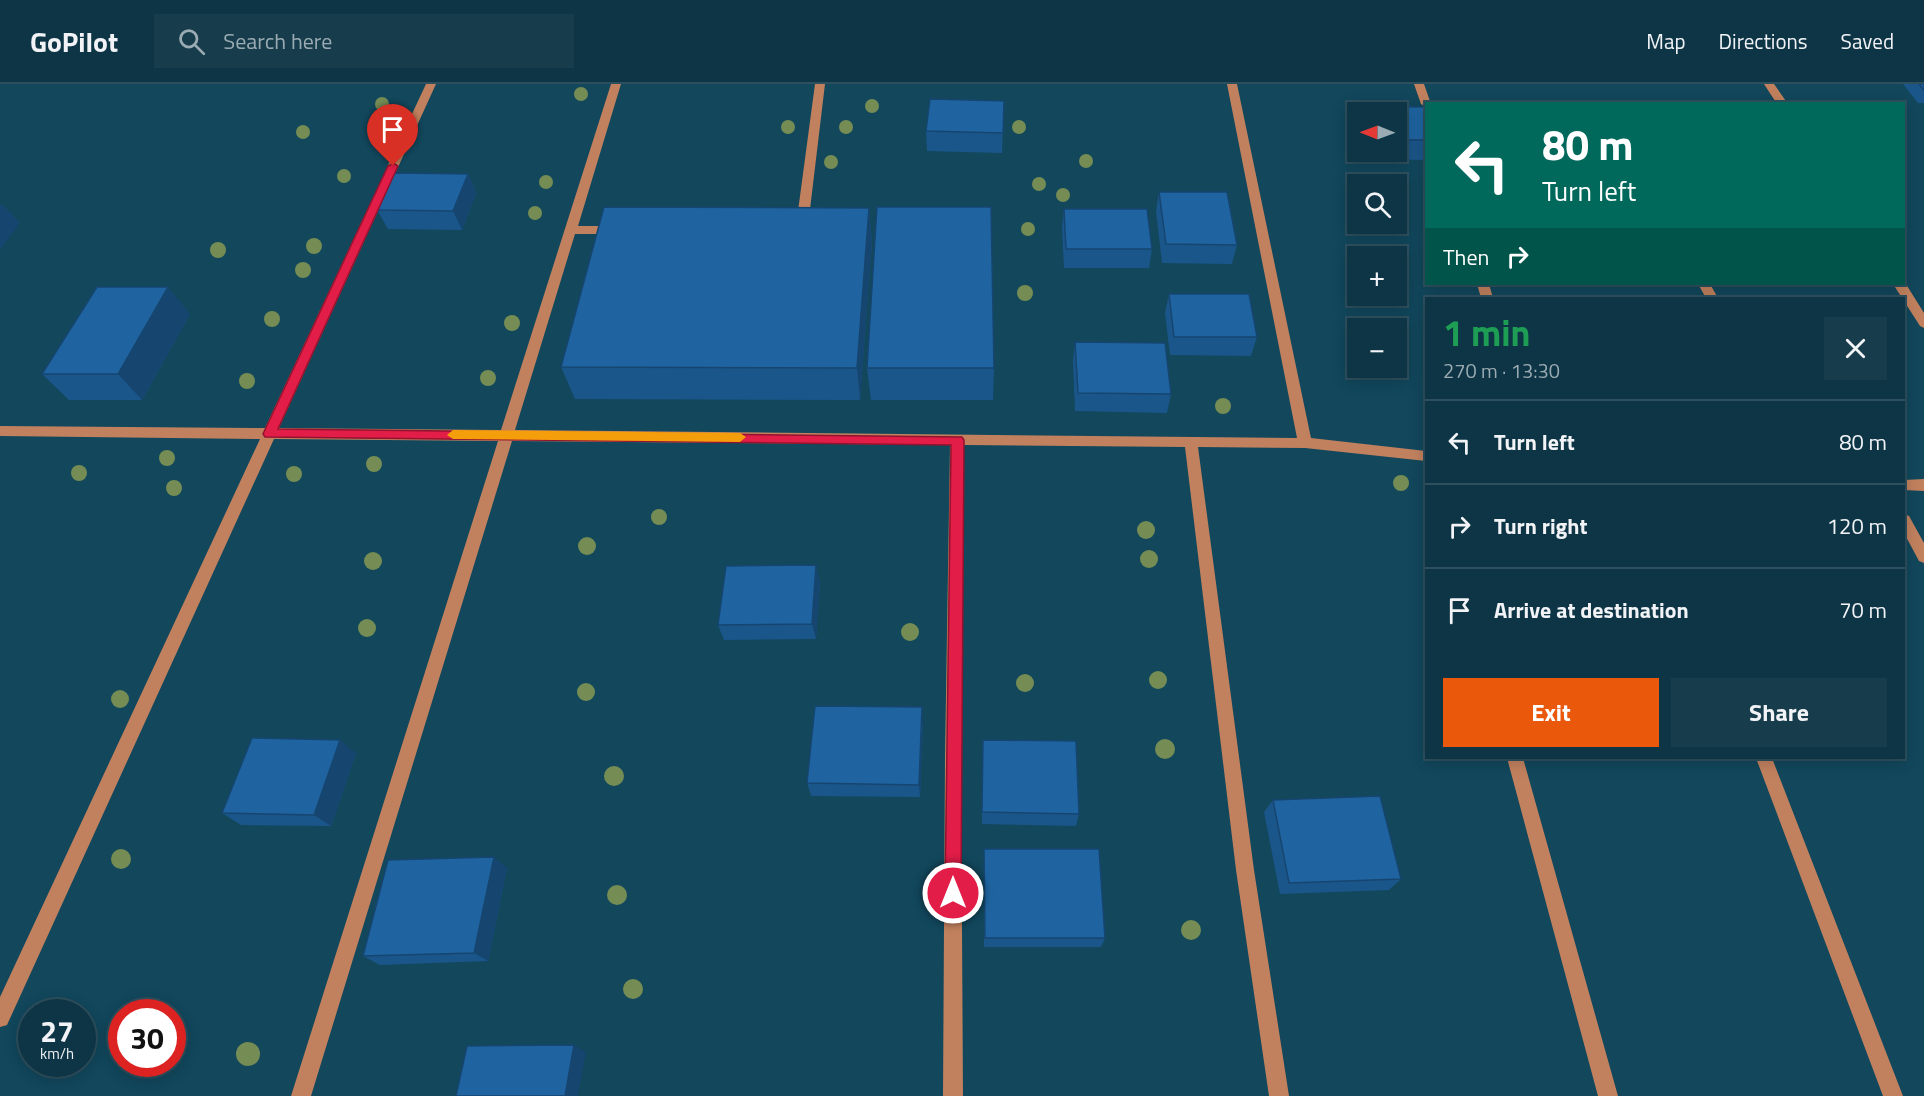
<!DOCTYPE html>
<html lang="en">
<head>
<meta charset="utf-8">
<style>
  body { margin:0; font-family:"Titillium Web",sans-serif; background:#173d4c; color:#f1f3f6; height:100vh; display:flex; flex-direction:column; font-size:22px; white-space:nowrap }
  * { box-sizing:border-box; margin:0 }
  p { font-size:20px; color:#9babb3 }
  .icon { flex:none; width:33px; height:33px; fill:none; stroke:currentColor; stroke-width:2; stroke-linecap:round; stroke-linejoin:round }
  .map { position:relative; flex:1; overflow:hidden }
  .sheet { position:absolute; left:1425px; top:213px; width:480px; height:462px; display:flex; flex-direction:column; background:#0e3545; border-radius:0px; box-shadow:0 3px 15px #0003,0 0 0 2px #2e505e }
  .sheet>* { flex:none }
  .top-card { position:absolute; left:1425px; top:18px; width:480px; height:183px; border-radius:0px; box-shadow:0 3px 15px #0003,0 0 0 2px #2e505e; background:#00695c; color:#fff; overflow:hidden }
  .needle { width:39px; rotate:271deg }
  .buttons { position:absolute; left:1347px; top:18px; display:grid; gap:12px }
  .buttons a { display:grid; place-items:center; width:60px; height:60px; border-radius:0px; background:#0e3545; box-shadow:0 3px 15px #0003,0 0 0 2px #2e505e; font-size:30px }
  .speed { position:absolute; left:18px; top:915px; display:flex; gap:12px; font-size:30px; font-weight:700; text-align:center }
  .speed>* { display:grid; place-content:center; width:78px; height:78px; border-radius:50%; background:#0e3545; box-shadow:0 3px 15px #0003,0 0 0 2px #2e505e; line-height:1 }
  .speed small { font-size:15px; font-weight:400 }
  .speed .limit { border:9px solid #d22; background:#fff; color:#111 }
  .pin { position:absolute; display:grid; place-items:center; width:51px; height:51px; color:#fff; margin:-62px -26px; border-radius:50% 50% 50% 0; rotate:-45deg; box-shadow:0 0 6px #0007 }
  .pin .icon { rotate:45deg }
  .me { position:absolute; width:66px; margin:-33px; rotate:0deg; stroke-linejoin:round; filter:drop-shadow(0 0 4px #0008) }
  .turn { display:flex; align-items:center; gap:21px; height:126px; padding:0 18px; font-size:27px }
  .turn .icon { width:78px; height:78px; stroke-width:2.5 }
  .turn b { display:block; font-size:42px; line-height:51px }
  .then { display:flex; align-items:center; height:57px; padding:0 18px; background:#0003; gap:12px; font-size:22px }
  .round { display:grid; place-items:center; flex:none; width:63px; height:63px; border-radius:0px; background:#173d4c }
  .summary { display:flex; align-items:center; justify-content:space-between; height:102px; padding:0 18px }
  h1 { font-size:36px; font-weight:700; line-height:45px; color:#1e9e55 }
  .primary-button { display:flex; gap:12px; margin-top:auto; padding:12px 18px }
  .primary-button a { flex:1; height:69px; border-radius:0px; background:#ea580c; color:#fff; font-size:24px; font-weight:700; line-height:69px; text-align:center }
  .primary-button a+a { background:#173d4c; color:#f1f3f6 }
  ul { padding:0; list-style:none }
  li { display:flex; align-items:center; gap:18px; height:84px; padding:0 18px; border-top:2px solid #2e505e }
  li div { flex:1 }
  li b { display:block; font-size:22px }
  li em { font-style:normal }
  header { display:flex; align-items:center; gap:36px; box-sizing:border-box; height:84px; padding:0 30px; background:#0e3545; border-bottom:2px solid #2e505e }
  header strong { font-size:28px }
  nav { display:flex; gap:33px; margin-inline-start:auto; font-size:21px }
  .search { width:420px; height:54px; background:#173d4c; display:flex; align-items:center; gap:15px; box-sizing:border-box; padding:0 21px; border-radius:0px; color:#9babb3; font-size:22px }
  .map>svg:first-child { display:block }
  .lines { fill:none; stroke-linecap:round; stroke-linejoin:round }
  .minor { fill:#c1815e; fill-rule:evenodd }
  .tree { fill:#758d54 }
  .wall { fill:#1b568a }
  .shaded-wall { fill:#164670 }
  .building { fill:#1f64a0; stroke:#164670; stroke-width:1.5 }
  .route { fill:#e11d48; stroke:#92132f; stroke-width:1.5 }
  .slow { fill:#f59e0b }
</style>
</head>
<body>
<header>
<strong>GoPilot</strong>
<div class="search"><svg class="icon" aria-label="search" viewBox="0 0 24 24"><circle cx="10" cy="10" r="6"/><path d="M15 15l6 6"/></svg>Search here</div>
<nav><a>Map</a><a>Directions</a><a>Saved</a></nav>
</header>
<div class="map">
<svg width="1924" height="1012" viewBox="0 0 1924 1012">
  <rect width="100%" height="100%" fill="#12475c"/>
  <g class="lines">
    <path class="minor" d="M426 0H436L279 344 501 346 611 0H621L578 142H618L624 146 618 150H575L515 346 1297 354 1227 0H1237L1311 354 1426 367V377L1305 364 1198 363 1254 786 1289 1012H1269L1236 786 1185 363 964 361 961 674 963 1012H943L945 674 950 361 512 357 311 1012H291L498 357 274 355 7 941 0 943V913L260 355 0 352V342L265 344Z
      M815 0H825L808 142 802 146 796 142Z
      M1414 0H1424L1431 20H1426V23L1421 20Z
      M1764 0H1774L1788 20H1777Z
      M1904 197 1924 229V244L1920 242 1893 200H1904Z
      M1477 200H1489L1493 214H1481Z
      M1698 200H1710L1718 214H1706Z
      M1924 395V407L1904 406V396Z
      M1904 430 1909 432 1924 459V479L1919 477 1904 449Z
      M1507 674H1523L1618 1012H1598Z
      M1756 674H1772L1903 1012H1883Z"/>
  </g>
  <g class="tree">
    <circle cx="581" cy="10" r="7"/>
    <circle cx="382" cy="20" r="7"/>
    <circle cx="872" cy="22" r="7"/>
    <circle cx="788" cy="43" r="7"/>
    <circle cx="846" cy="43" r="7"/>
    <circle cx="1019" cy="43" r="7"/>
    <circle cx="303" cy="48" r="7"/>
    <circle cx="1086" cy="77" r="7"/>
    <circle cx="831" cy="78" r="7"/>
    <circle cx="344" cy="92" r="7"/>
    <circle cx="546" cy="98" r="7"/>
    <circle cx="1039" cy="100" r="7"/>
    <circle cx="1063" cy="111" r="7"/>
    <circle cx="535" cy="129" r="7"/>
    <circle cx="1028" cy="145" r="7"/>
    <circle cx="314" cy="162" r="8"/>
    <circle cx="218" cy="166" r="8"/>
    <circle cx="303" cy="186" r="8"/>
    <circle cx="1025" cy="209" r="8"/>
    <circle cx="272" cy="235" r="8"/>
    <circle cx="512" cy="239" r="8"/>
    <circle cx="488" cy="294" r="8"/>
    <circle cx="247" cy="297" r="8"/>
    <circle cx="1223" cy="322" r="8"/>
    <circle cx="167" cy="374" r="8"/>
    <circle cx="374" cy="380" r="8"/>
    <circle cx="79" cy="389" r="8"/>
    <circle cx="294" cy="390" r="8"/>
    <circle cx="1401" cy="399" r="8"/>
    <circle cx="174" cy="404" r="8"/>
    <circle cx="659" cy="433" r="8"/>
    <circle cx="1146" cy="446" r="9"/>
    <circle cx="587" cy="462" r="9"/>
    <circle cx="1149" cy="475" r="9"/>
    <circle cx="373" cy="477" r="9"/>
    <circle cx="367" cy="544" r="9"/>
    <circle cx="910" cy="548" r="9"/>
    <circle cx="1158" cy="596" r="9"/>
    <circle cx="1025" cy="599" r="9"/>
    <circle cx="586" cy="608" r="9"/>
    <circle cx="120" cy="615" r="9"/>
    <circle cx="1165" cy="665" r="10"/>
    <circle cx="614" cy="692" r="10"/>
    <circle cx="121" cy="775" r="10"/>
    <circle cx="617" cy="811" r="10"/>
    <circle cx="1191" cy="846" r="10"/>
    <circle cx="633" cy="905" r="10"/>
    <circle cx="248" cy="970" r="12"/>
  </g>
  <path class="wall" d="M1903 0H1924V19H1918Z
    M1004 17 1002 69 927 67 926 47Z
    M1358 22 1426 23V76L1361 75 1358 68H1396V28H1358V64L1351 41Z
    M468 90 476 109 462 146 388 145 377 126Z
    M1159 108 1237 161 1232 180 1162 179 1156 127Z
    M869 124 872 158 860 316 575 315 561 283Z
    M1064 125 1152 165 1149 184H1064L1062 144Z
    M1169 210 1257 253 1251 272 1170 271 1165 229Z
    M190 230 142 316H69L42 290Z
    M1075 258 1171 310 1167 329 1075 327 1073 277Z
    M867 284H994L993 316H871Z
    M820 497 816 555 724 556 718 541Z
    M923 637 920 713 811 712 807 699Z
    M356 669 331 742 241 741 222 729Z
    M982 669 1079 730 1076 742 982 740Z
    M1273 716 1401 795 1389 806 1280 810 1264 728Z
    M984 765 1105 854 1101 863H984Z
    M507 784 488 877 380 881 363 872Z"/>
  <path class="shaded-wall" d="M468 90 476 109 462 146 453 127Z
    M2 120 20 139 0 166V122Z
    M869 124 872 158 860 316 857 284Z
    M168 203 190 230 142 316 118 290Z
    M816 481 820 497 816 555 812 540Z
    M922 623 923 637 920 713 919 701Z
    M340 656 356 669 331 742 314 731Z
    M494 773 507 784 488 877 474 869Z
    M574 961 586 968 578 1012H565Z"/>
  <path class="building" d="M1919 0H1924V6Z
    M930 15 1004 17 1003 49 926 47Z
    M1358 22 1426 23V56H1396V28H1360Z
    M394 89 468 90 453 127 377 126Z
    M1159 108H1227L1237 161 1166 160Z
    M604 123 869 124 857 284 561 283Z
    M877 123H991L994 284H867Z
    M1064 125H1147L1152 165H1066Z
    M97 203H168L118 290H42Z
    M1169 210H1249L1257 253H1174Z
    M1075 258 1165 259 1171 310 1078 309Z
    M816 481 812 540 718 541 726 482Z
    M815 622 922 623 919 701 807 699Z
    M252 654 340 656 314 731 222 729Z
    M983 656 1076 657 1079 730 982 728Z
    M1380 712 1401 795 1289 799 1273 716Z
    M984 765H1099L1105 854H985Z
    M494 773 474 869 363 872 388 776Z
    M574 961 565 1012H456L467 962Z"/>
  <path class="route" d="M393 79 398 82 278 345 962 353 964 356 961 809 959 815 953 817 947 815 945 809 951 361 265 353 263 350 388 82Z"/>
  <path class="slow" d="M453 346 740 349 746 353 740 358 453 355 447 351Z"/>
</svg>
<div class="buttons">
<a><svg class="needle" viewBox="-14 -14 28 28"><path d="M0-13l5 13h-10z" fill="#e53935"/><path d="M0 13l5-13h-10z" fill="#9babb3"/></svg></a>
<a><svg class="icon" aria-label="search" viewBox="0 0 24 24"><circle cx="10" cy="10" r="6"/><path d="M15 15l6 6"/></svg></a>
<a>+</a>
<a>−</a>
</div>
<div class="speed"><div>27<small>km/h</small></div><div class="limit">30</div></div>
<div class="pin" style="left:393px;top:82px;background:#d93025"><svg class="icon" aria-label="arrive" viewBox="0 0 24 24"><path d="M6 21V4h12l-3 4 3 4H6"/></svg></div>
<svg class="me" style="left:953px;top:809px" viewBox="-20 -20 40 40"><circle r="17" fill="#e11d48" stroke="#fff" stroke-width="3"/><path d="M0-11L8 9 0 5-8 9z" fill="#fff"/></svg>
<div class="top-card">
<div class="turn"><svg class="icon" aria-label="left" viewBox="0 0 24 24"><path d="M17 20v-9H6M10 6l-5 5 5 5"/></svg><div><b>80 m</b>Turn left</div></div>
<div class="then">Then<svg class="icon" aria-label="right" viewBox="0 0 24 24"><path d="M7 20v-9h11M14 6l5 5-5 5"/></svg></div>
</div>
<section class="sheet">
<div class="summary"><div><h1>1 min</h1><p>270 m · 13:30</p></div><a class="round"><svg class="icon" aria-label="close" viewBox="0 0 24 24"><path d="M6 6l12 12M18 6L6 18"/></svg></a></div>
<ul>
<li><svg class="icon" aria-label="left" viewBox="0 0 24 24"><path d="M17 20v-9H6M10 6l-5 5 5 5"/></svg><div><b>Turn left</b></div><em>80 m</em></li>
<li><svg class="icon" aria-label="right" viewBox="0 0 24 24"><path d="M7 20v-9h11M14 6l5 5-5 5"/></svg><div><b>Turn right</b></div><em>120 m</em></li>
<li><svg class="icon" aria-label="arrive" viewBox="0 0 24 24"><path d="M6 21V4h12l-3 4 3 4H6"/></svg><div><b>Arrive at destination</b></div><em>70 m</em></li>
</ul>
<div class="primary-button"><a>Exit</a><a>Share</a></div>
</section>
</div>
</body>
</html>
